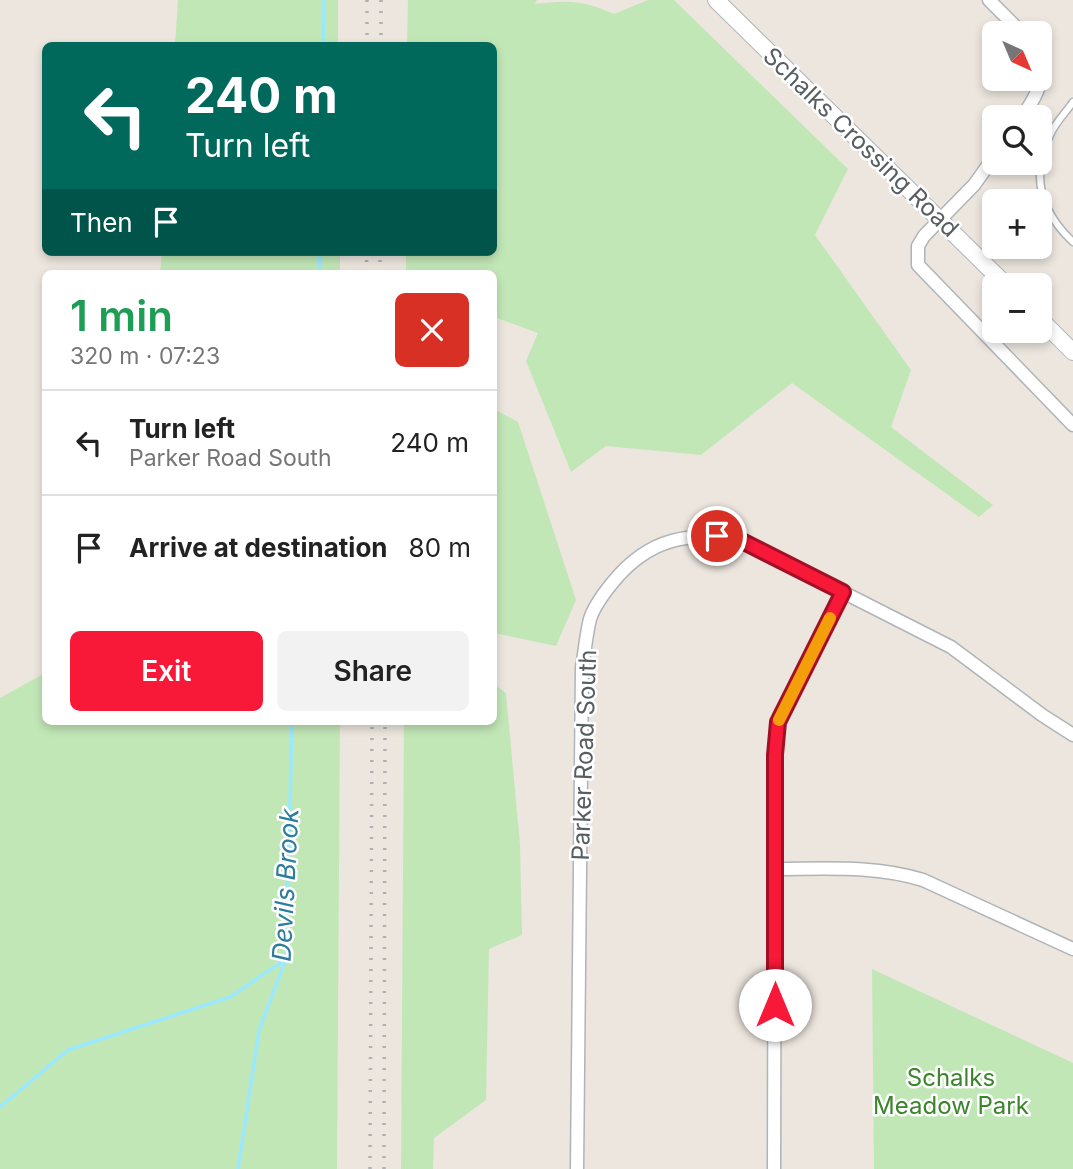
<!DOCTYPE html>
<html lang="en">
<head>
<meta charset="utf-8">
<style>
  body { margin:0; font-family:Inter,sans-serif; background:#f2f2f2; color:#222; height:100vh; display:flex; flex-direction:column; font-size:26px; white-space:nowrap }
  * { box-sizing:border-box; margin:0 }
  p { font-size:23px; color:#767676 }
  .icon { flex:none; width:38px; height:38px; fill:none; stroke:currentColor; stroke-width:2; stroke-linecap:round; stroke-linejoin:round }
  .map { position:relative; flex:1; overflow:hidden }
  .side { position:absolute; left:42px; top:270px; width:455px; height:455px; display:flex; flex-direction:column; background:#fff; border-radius:10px; box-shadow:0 4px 10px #0003 }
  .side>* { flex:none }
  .guide { position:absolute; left:42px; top:42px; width:455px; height:214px; border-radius:10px; box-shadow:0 4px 10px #0003; background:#00695c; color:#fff; overflow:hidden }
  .needle { width:46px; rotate:136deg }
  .controls { position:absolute; left:982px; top:21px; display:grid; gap:14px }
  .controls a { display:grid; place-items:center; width:70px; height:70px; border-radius:10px; background:#fff; box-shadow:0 4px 10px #0003; font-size:35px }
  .pin { position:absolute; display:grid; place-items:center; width:60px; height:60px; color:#fff; margin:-30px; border:4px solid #fff; border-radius:50%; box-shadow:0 2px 7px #0007 }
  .me { position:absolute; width:77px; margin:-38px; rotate:0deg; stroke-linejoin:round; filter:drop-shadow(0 0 5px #0008) }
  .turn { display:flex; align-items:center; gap:24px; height:147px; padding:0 28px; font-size:32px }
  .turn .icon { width:91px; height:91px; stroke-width:2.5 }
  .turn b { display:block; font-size:49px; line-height:60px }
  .then { display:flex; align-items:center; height:66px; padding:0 28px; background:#0003; gap:14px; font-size:26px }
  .round { display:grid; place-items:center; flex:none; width:74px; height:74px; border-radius:10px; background:#f2f2f2 }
  .headline { display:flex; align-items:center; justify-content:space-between; height:119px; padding:0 28px }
  h1 { font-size:42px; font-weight:600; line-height:52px; color:#1e9e55 }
  .action { display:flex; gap:14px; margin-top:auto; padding:14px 28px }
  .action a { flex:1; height:80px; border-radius:10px; background:#f81838; color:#fff; font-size:28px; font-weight:600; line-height:80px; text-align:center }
  .action a+a { background:#f2f2f2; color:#222 }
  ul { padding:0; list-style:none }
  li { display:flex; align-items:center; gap:21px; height:105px; padding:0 28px; border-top:2px solid #e0e0e0 }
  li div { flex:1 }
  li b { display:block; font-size:26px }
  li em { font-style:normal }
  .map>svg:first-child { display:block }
  .green { fill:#c2e7b7 }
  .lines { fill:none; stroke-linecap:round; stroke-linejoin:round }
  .stream { stroke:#9be9ff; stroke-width:3.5 }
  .service-casing { stroke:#afb4b8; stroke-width:9 }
  .minor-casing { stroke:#afb4b8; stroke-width:15 }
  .tertiary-casing { stroke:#afb4b8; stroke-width:18 }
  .service { stroke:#fff; stroke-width:6 }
  .minor { stroke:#fff; stroke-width:12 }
  .tertiary { stroke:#fff; stroke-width:16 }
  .rail { stroke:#afb0b1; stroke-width:3.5; stroke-dasharray:2 9; stroke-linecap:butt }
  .route-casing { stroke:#a11024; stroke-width:18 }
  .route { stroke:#f81838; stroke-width:12 }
  .slow { stroke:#f59e0b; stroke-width:12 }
  .labels { text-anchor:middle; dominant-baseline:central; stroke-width:5; stroke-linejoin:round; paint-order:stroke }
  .street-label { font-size:24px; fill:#575e61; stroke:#fff }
  .park-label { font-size:24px; fill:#3b842c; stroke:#fff }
  .water-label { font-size:26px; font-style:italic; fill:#2b7c9d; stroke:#fff }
</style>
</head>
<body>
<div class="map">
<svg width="1073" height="1169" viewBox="0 0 1073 1169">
  <rect width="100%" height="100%" fill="#ece6de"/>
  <path class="green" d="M178 0H338V45H175Z
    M408 0H537L535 4C570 0 583 0 614 14L648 0H674L848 169 815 235 911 370 891 427 993 505 979 517 792 383 701 455 606 446 571 472 526 361 538 333 494 317V273H406V252H494V46L407 45Z
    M162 252H340V273H160Z
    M494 409 518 422 576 600 556 646 494 633Z
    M45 673 46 721H340L337 1169H0V698Z
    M494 684 506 693 520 844 522 935 489 949 486 1100 434 1138 433 1169H401L404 721H494Z
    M872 969 1073 1063V1169H874Z"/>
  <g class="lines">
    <path class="stream" d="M323 46 324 0
      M319 273 320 252
      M0 1107 68 1050 230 997 286 959
      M238 1169 259 1030 286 959 292 721"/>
    <g class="service-casing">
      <path id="service" d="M1073 102C1066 112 1056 122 1051 133 1030 175 1040 211 1073 242"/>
    </g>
    <g class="minor-casing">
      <path id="minor" d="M989 0 1022 33
        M1022 117C1033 101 1044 85 1040 64
        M994 157 974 185 924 236 918 246V265L1073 425
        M775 869C825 869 874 865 923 880L1073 949
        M577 1169 582 667C585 651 586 635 590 619 594 606 604 593 613 582 649 538 690 530 744 542L951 647 1042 715 1073 735
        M774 1169 775 755 778 722 843 592"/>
    </g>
    <g class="tertiary-casing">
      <path id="tertiary" d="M716 0 1006 285
        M1040 319 1073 352"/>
    </g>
    <use href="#service" class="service"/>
    <use href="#minor" class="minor"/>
    <use href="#tertiary" class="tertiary"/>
    <path class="rail" d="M367 46V0
      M381 46V0
      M366 273 367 252
      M380 273V252
      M370 1169 372 721
      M384 1169 385 721"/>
  </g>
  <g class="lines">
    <g class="route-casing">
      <path id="route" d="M717 536 744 542 843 592 778 722 775 755V1005"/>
    </g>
    <use href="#route" class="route"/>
    <path class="slow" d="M779 720 830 618"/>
  </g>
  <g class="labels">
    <g class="street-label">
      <text transform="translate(861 142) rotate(44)">Schalks Crossing Road</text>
      <text transform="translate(584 755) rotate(-88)">Parker Road South</text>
    </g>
    <g class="park-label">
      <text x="951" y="1077">Schalks<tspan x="951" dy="28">Meadow Park</tspan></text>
    </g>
    <g class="water-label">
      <text transform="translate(285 885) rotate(-87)">Devils Brook</text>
    </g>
  </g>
</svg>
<div class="controls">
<a><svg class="needle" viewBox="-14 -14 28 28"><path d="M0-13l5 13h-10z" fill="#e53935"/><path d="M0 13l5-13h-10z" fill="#767676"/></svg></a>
<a><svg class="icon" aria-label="search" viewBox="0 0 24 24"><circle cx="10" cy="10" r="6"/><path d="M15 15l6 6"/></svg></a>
<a>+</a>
<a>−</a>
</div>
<div class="pin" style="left:717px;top:536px;background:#d93025"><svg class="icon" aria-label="arrive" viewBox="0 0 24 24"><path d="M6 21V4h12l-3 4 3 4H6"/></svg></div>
<svg class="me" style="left:775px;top:1005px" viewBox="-20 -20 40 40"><circle r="19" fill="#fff"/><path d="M0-13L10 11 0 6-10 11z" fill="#f81838"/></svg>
<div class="guide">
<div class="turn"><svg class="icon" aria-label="left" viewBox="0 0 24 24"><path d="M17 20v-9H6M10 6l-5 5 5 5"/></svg><div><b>240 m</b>Turn left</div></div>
<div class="then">Then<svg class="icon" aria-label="arrive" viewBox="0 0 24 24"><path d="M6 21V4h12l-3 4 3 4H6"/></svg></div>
</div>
<section class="side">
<div class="headline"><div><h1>1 min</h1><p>320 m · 07:23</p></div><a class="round" style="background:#d93025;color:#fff"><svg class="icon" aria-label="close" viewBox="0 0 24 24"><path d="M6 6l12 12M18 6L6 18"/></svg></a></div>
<ul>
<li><svg class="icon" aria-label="left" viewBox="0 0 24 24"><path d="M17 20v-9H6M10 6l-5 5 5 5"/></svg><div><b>Turn left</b><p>Parker Road South</p></div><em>240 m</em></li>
<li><svg class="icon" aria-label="arrive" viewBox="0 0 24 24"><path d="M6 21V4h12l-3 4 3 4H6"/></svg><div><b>Arrive at destination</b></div><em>80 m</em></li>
</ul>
<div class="action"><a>Exit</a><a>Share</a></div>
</section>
</div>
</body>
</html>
